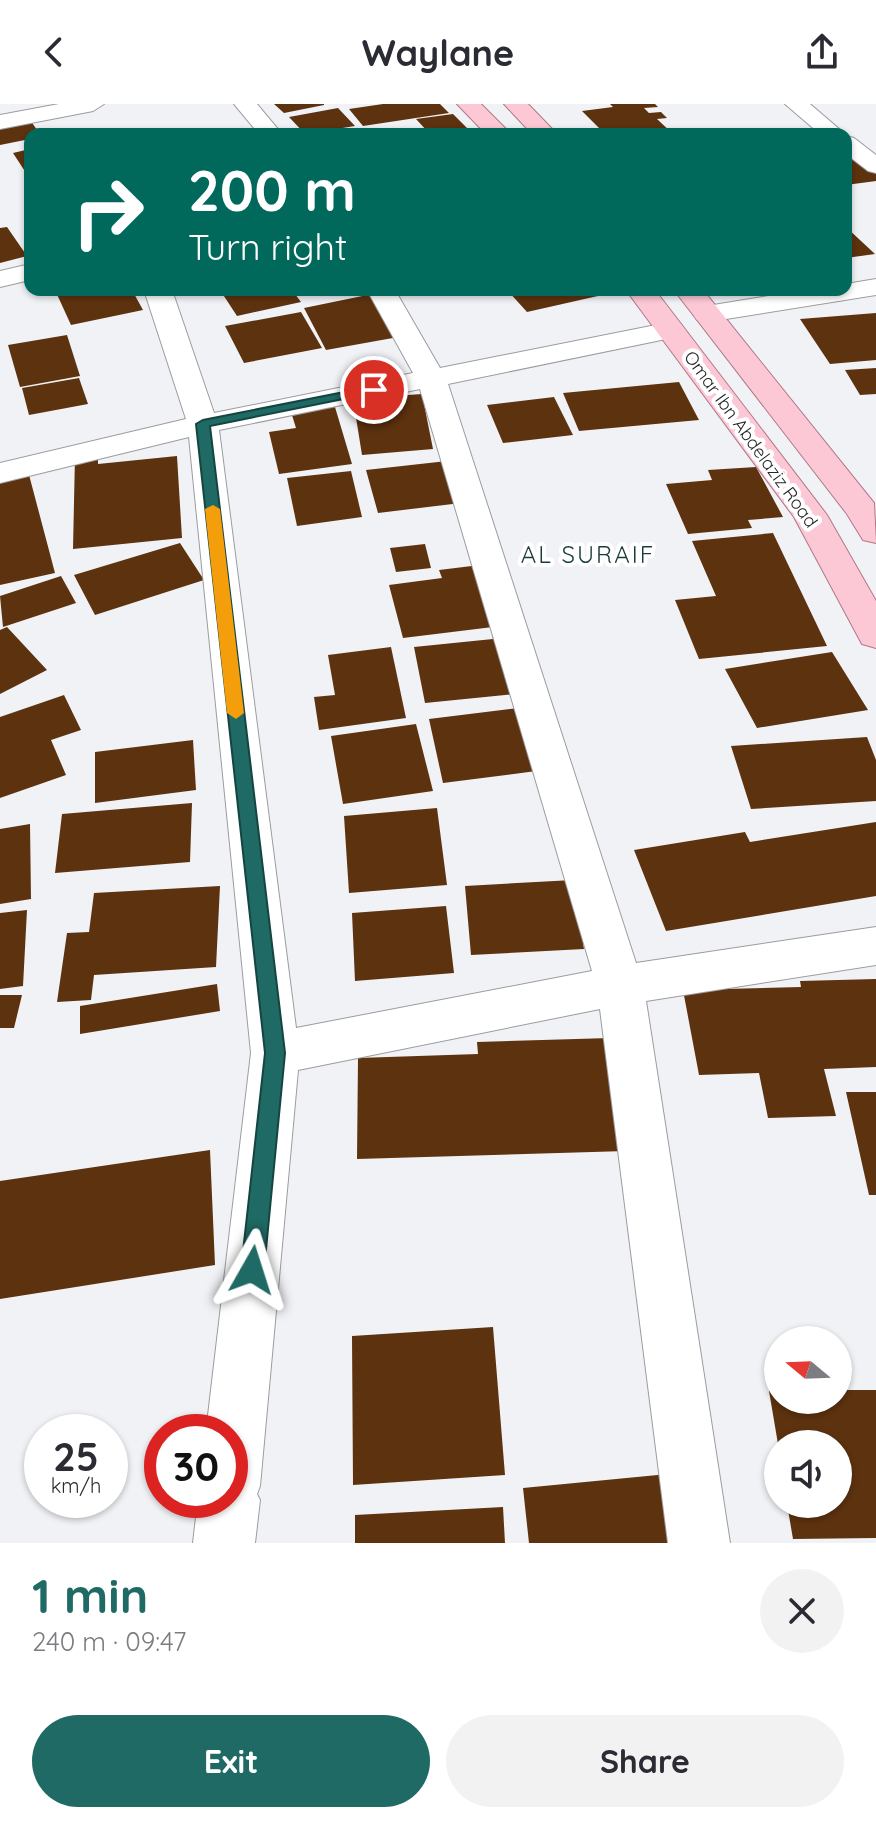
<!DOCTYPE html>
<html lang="en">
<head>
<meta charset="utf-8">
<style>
  body { margin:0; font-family:Quicksand,sans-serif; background:#f2f2f3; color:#2b2b33; height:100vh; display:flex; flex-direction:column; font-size:30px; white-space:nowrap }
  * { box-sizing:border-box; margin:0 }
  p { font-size:26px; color:#7c7c81 }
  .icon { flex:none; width:44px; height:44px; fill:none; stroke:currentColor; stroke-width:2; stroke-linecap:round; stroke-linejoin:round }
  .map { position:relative; height:1439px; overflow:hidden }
  .details { display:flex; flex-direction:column; background:#fff; flex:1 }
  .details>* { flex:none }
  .hud { position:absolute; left:24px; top:24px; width:828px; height:168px; border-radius:16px; box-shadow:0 2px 6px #0004; background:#00695c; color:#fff; overflow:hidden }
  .needle { width:52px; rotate:289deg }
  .buttons { position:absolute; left:764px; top:1222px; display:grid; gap:16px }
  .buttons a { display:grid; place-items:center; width:88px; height:88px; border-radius:50%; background:#fff; box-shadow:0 2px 6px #0004; font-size:40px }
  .speed { position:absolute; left:24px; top:1310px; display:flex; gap:16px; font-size:40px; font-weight:700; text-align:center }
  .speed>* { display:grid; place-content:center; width:104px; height:104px; border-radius:50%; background:#fff; box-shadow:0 2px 6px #0004; line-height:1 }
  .speed small { font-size:20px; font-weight:400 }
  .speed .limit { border:12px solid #d22; background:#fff; color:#111 }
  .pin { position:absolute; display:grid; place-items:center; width:68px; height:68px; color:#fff; margin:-34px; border:4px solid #fff; border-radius:50%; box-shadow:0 2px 8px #0007 }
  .me { position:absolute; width:88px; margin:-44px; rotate:6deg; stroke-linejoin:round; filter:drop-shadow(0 0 6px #0008) }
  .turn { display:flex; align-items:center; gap:28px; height:168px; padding:0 32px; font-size:36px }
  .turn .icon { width:104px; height:104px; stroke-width:2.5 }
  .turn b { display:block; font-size:56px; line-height:68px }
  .round { display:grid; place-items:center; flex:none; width:84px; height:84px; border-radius:42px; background:#f2f2f3 }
  .summary { display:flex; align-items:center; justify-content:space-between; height:136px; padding:0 32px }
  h1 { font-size:48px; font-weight:800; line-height:60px; color:#1f6a64 }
  .primary-button { display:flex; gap:16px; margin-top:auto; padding:16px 32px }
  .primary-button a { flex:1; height:92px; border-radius:48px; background:#1f6a64; color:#fff; font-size:32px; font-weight:800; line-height:92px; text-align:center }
  .primary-button a+a { background:#f2f2f3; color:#2b2b33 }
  header { display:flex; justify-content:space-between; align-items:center; height:104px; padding:0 32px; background:#fff; font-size:36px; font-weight:800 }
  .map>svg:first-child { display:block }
  .building { fill:#5d320f }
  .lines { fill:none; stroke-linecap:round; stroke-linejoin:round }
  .minor-casing { stroke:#9b9ca0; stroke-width:2 }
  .major-casing { stroke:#b07788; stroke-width:2 }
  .minor { fill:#fff; fill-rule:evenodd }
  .major { fill:#fdc8d6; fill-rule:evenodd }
  .route { fill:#1f6a64; stroke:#144541; stroke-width:2 }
  .slow { fill:#f59e0b }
  .labels { text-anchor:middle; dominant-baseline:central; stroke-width:8; stroke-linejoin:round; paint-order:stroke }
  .far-street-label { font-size:18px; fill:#262628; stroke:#fff }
  .neighbourhood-label { font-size:24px; letter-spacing:2px; fill:#1a3c39; stroke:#fff }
</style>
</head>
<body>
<header><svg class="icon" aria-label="back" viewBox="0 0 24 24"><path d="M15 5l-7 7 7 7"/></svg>Waylane<svg class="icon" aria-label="share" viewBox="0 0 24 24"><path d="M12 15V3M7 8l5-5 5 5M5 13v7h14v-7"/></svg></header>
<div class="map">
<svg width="876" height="1439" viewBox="0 0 876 1439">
  <rect width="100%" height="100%" fill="#f1f2f6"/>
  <path class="building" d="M274 0H324V1L284 9Z
    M383 0H440L449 9 363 22 349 5Z
    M610 0H655L658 3 644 4 649 9 661 8 667 14 657 15 673 30H605L582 7 613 3Z
    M338 4 355 22 305 30 289 13Z
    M453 10 473 30H423L428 28 416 15Z
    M30 16 40 30H30V35L0 41V21Z
    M30 45V75L13 49Z
    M846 46 876 64V77L846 81Z
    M7 123 27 152 0 159V124Z
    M846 123 875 150 846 154Z
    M55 186H132L143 206 71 221Z
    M220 186H292L301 198 237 212Z
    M507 186H620V187L527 208Z
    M377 189 404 232 326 246 304 204Z
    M301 208 322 244 244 259 225 222Z
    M876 209V256L830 260 800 215Z
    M67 231 80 272 20 283 8 241Z
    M876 264V290L860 291 845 266Z
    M79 274 88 300 29 311 22 284Z
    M679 278 699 316 579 327 563 289Z
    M422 290 433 345 362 351 353 295Z
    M554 293 573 331 503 339 487 301Z
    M335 303 352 360 279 370 269 328 296 324 291 308Z
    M98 350V360L177 352 182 434 73 445 75 352Z
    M447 357 461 399 378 409 366 366Z
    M756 363 783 413 748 416 752 424 688 430 666 380 712 376 708 366Z
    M28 367 55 469 0 481V373Z
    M351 367 362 413 297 422 287 374Z
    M773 429 827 542 699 555 675 496 716 492 692 437Z
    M180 439 204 476 95 511 74 471Z
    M425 440 431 464 396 468 390 444Z
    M480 461 501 522 403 534 389 481 442 474 439 466Z
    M61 472 76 499 3 523 0 492Z
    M7 523 47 566 0 590V526Z
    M509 529 525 589 425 599 414 543 493 535 492 531Z
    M391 543 406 614 319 626 314 593 335 591 328 551Z
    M832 548 868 606 757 624 725 565Z
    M64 591 81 626 51 636 66 671 0 694V613Z
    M526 603 544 666 443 679 429 615Z
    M416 620 433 687 343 700 331 632Z
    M867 633 876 656V697L751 705 731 642Z
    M193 636 196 686 95 699V648Z
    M192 699 190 758 55 769 62 710Z
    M437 704 447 781 349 789 344 712Z
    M876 718V792L666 827 634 746 745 728 750 738Z
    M30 720 31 795 0 800V725Z
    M573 776 584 845 471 851 465 782Z
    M220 782 216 863 94 871 91 896 57 898 67 829 89 828 94 789Z
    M446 802 454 869 355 877 352 809Z
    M27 806 23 882 0 885V809Z
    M876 875V963L824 965 836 1012 768 1014 759 969 699 971 683 886 801 883 800 877Z
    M217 880 220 907 80 930V902Z
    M0 891H22L14 924H0Z
    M610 934 626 1047 357 1055 358 954 478 950 477 938Z
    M846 988H876V1091H869Z
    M210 1046 215 1161 0 1195V1077Z
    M493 1223 505 1371 353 1381 352 1232Z
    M838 1286H876V1434L793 1435 787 1400H838V1340H778L769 1287H778V1296H838Z
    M668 1370 681 1439H529L523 1384Z
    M503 1403 505 1439H355V1411Z"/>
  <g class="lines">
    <g class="minor-casing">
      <path id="minor" d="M59 0H104L93 7 0 25V11Z
        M234 0H257L282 30H259Z
        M785 0H810L845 30H820Z
        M846 32 854 34 876 51V69L868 67 846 50Z
        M30 160V176L0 183V167Z
        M876 175V191L707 218 697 216 693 210 697 204 707 202 806 186H846V180Z
        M144 186H172L214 309 413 269 367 186H395L440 264 671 218 681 220 685 226 681 232 671 234 448 280 636 859 876 823V861L646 897 730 1439H668L600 905 298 966 260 1382 257 1390 260 1396 255 1439H193L198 1396H230V1328H206L251 949 189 333 0 379V359L186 315ZM420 285 592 867 296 924 219 326Z"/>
    </g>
    <g class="major-casing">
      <path id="major" d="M457 0H481L511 30H486Z
        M504 0H528L557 30H532Z
        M626 186H655L827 411 876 497V544L862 540 794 413Z
        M674 186H703L874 399 876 439 863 436 847 410Z"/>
    </g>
    <use href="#minor" class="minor"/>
    <use href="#major" class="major"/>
  </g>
  <path class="route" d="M374 282 380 286 378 288 210 322 285 949 264 1166 261 1174 252 1177 244 1174 241 1166 265 949 196 320 203 316Z"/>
  <path class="slow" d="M213 401 220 405 244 609 236 615 227 609 205 405Z"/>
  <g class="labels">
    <g class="far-street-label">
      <text transform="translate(751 335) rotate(54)">Omar Ibn Abdelaziz Road</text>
    </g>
    <g class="neighbourhood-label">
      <text x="588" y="450">AL SURAIF</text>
    </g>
  </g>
</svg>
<div class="buttons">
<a><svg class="needle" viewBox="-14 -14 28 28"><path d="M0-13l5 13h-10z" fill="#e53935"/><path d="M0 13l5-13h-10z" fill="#7c7c81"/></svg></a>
<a><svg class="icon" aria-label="sound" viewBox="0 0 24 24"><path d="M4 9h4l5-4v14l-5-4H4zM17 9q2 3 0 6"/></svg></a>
</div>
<div class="speed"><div>25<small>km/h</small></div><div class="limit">30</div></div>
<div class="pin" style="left:374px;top:286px;background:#d93025"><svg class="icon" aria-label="arrive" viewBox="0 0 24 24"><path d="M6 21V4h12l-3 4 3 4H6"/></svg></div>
<svg class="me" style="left:252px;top:1166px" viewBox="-20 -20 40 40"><path d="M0-17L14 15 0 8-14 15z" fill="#1f6a64" stroke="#fff" stroke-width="4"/></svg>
<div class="hud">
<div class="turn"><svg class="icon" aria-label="right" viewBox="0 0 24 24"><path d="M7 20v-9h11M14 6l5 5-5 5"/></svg><div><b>200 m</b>Turn right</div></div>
</div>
</div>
<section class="details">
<div class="summary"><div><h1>1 min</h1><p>240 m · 09:47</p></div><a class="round"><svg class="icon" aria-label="close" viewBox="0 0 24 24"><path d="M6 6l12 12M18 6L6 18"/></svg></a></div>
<div class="primary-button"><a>Exit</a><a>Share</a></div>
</section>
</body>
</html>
